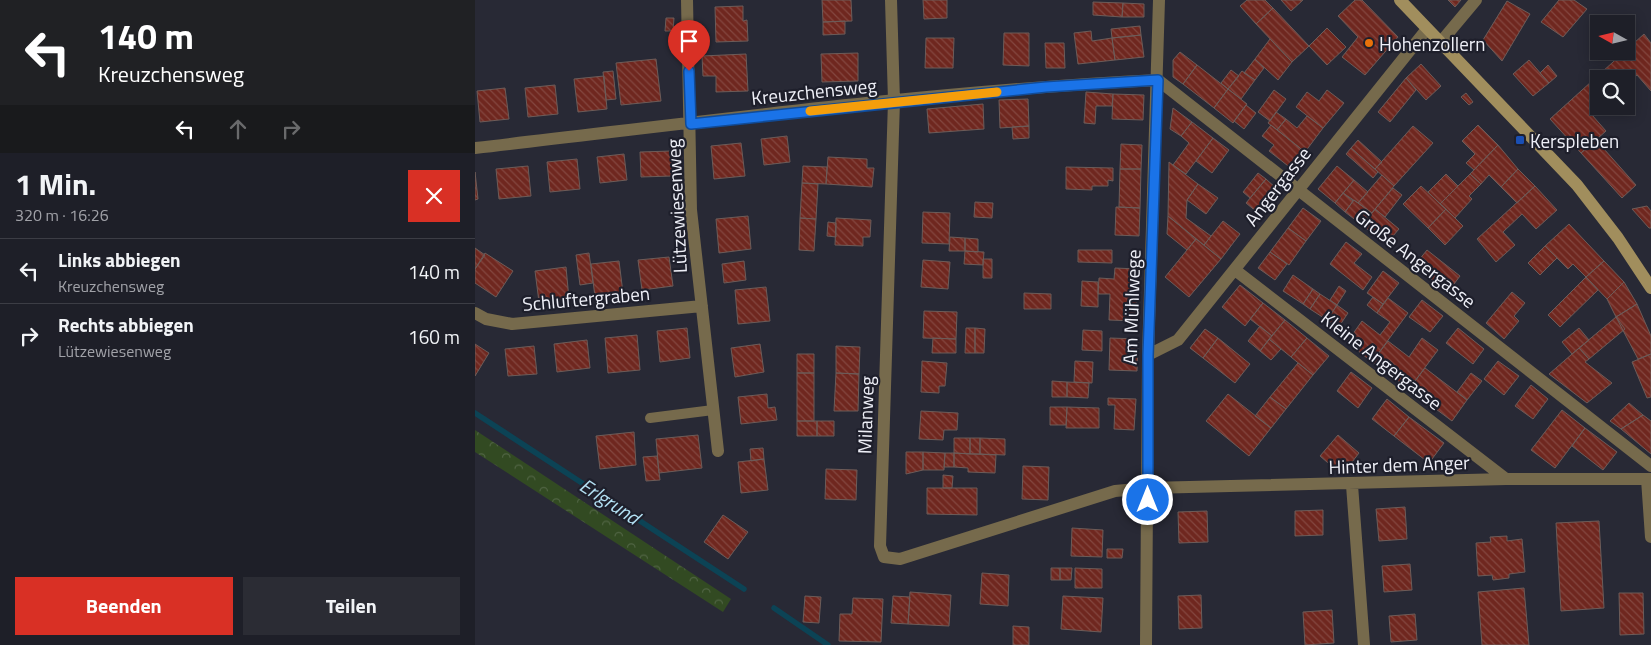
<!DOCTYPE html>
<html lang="de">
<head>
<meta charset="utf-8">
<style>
  body { margin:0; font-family:"Titillium Web",sans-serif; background:#2b2c34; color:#f1f3f6; height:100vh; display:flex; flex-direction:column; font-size:19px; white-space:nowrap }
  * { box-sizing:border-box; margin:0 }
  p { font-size:16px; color:#a1a2a8 }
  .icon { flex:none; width:28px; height:28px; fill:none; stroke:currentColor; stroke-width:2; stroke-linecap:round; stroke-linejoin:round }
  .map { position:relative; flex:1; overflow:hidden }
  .panel { display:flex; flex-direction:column; background:#1e1f28; width:475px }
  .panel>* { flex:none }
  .hud { background:#202124; color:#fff; overflow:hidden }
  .needle { width:32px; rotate:278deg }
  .tools { position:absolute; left:1115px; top:15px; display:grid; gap:10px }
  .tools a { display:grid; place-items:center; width:45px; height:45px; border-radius:0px; background:#1e1f28; box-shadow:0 2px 12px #0003,0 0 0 1px #3c3d45; font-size:25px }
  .pin { position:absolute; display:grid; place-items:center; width:42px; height:42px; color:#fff; margin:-51px -21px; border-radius:50% 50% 50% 0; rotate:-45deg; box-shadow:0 0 5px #0007 }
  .pin .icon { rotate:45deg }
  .me { position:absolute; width:55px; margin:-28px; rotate:0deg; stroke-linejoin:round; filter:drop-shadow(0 0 4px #0008) }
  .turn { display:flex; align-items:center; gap:18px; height:105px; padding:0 15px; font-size:22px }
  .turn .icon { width:65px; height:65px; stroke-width:2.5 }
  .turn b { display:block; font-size:35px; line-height:42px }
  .lanes { display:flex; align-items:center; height:48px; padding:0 15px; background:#0003; justify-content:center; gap:25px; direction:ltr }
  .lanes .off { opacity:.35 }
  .round { display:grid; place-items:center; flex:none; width:52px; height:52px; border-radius:0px; background:#2b2c34 }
  .summary { display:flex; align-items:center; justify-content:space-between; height:85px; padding:0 15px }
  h1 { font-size:30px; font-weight:700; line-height:38px }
  .button { display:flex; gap:10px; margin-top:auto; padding:10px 15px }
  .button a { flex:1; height:58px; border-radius:0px; background:#d93025; color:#fff; font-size:20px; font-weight:700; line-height:58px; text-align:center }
  .button a+a { background:#2b2c34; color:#f1f3f6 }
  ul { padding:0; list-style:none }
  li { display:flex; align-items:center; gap:15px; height:65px; padding:0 15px; border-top:1px solid #3c3d45 }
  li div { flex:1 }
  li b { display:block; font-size:19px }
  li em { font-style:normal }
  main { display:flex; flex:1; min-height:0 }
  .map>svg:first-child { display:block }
  .forest { fill:url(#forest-crowns) }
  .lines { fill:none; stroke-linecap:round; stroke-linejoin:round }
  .stream { stroke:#0c4355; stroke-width:5.5 }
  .building { fill:url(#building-back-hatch); stroke:#6c5c59 }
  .service { stroke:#766a4c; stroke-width:10 }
  .minor { stroke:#766a4c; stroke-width:12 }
  .secondary { stroke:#a18e5d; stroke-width:12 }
  .route-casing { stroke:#114b97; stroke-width:12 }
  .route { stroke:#1a73e8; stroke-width:9 }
  .slow { stroke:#f59e0b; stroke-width:9 }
  .food-dot { fill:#e8710a; stroke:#1e1f2b; stroke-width:2 }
  .transit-dot { fill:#1a4fb4; stroke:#1e1f2b; stroke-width:2 }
  .labels { text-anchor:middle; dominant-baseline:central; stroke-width:4.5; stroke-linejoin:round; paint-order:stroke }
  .poi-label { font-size:19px; fill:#eeeff7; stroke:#1e1f2b; text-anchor:start }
  .street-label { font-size:19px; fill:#eeeff7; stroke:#1e1f2b }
  .water-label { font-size:20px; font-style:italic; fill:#b3e0f3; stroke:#1e1f2b }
</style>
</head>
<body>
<main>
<section class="panel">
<div class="hud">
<div class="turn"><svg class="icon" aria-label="left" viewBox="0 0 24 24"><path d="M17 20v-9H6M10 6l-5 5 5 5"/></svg><div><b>140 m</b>Kreuzchensweg</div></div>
<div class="lanes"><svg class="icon" aria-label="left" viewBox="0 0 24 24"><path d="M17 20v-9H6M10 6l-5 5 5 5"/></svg><svg class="icon off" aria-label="ahead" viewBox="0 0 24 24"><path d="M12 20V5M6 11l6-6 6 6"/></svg><svg class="icon off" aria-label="right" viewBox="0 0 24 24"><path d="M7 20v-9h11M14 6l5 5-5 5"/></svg></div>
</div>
<div class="summary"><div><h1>1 Min.</h1><p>320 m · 16:26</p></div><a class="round" style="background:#d93025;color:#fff"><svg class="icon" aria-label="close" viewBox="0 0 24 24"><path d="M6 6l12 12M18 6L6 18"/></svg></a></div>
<ul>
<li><svg class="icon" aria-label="left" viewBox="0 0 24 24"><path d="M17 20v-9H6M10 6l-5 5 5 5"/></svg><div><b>Links abbiegen</b><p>Kreuzchensweg</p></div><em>140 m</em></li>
<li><svg class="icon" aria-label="right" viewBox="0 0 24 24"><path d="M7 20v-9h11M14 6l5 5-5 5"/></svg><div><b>Rechts abbiegen</b><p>Lützewiesenweg</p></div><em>160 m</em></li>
</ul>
<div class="button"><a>Beenden</a><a>Teilen</a></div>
</section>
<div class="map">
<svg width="1176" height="645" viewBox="0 0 1176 645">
  <defs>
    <pattern id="forest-crowns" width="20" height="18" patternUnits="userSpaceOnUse" patternTransform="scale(1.25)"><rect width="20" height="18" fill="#324a22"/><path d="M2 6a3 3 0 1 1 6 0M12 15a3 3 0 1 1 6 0" fill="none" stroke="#506443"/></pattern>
    <pattern id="building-back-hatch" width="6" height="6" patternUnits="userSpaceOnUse" patternTransform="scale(1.25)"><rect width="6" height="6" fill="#6f271f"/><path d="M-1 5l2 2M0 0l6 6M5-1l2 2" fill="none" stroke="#844740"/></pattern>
  </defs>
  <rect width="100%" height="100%" fill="#282935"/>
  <path class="forest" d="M0 430 256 599 248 612 0 452Z"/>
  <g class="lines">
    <path class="stream" d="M0 413 269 589
      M299 608 353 645"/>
  </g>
  <path class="building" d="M347 0H376L377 21 348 22Z
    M448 0H472V18L449 19Z
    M772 0H790L798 8 781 24 765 6Z
    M806 0H828L816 11Z
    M880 0H887L923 37 890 75 867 57 883 37 863 16Z
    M973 0H986L980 7Z
    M1084 0H1099L1112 9 1088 37 1066 22Z
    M1032 1 1055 14 1027 61 1008 40Z
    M618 2 648 3 647 17 618 15Z
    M648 3 669 4V17H647Z
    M268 6V21L272 20 273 41 241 42 240 7Z
    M798 8 834 46 817 62 781 24Z
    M191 18H199L198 31H190Z
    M370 21V34L348 35V22Z
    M665 26 666 35 637 38 636 29Z
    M852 28 871 47 852 65 834 46Z
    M616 31 617 41 637 38 640 60 603 64 599 33Z
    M529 33H554V66L528 65Z
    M1169 34 1176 43V91L1162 75 1151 84V79H1124V106H1127L1117 115 1131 131 1106 153 1075 119Z
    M666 35 669 57 640 60 637 38Z
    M451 38H479L478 68H450Z
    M795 39 817 62 803 80 780 59Z
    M570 43H589L590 68H571Z
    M705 52 722 65 708 84 698 77V60Z
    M383 53V81L347 82 346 54Z
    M271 54 273 91 241 92V76H228L227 56Z
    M181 59 186 101 146 105 141 63Z
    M780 59 789 68 780 80 769 73Z
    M1054 60 1074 83 1058 96 1038 74Z
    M946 64 966 86 951 100 931 78Z
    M722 65 753 89 739 108 708 84Z
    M1073 65 1082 76 1074 83 1065 73Z
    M756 70 764 76 753 89 746 83Z
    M138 71 141 99 131 100 128 72Z
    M767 71 780 80 766 99 753 89Z
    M129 76 132 109 103 112 99 79Z
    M931 78 941 90 915 122 903 112Z
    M80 85 83 114 53 117 50 88Z
    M30 88 34 119 5 122 2 91Z
    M753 89 772 104 758 123 739 108Z
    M799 90 811 99 795 121 783 112Z
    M852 90 869 103 848 128 821 107 832 92 844 101Z
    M611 92 638 94 637 106H621L620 124 609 123Z
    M991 93 998 102 994 105 986 97Z
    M638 94 669 95 668 120 637 119Z
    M553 99 554 126 525 128 524 100Z
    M508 104 509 129 454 133 452 109Z
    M771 105 781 113 769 129 759 121Z
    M698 108 717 122 706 136 695 129Z
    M801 112 811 119 802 130 793 123Z
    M832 116 848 128 830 152 802 130 811 119 822 128Z
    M717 122 738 138 711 174 698 165 714 143 706 136Z
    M796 125 830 152 817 169 794 151 799 145 787 136Z
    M1003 125 1023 145 999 170 991 163 1000 154 987 141Z
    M554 126V138L538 139 537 127Z
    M938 126 958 143 919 186 900 169Z
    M312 136 315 162 289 165 286 139Z
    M738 138 754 150 737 173 721 161Z
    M883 140 907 162 900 169 876 148Z
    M1121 140 1161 185 1147 198 1106 153Z
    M266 143 270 176 239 179 236 146Z
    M646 144 667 145 666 169H645Z
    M1023 145 1043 169 1026 187 1014 175 1006 184 995 174Z
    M876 148 903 172 898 178 871 154Z
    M196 151 197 176 166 177 165 152Z
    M149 154 152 180 125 183 122 157Z
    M353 157 392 159V168H399L397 187 351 184Z
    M102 159 105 189 75 192 72 162Z
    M694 162 723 184 712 200 711 218 736 236 729 245 693 216Z
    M53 166 56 196 24 199 21 169Z
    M328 166 352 167 351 184 327 183Z
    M862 166 879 180 860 203 843 189Z
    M591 167 638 168V181L633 180V186H617V190L591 189Z
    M645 169H666L665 208 644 207Z
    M1043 169 1060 186 1042 203 1026 187Z
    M0 172 3 199 0 200Z
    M783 173 791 179 775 198 768 192Z
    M971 174 983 186 965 204 953 192Z
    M995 174 1006 184 994 196 997 199 980 218 965 204Z
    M907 175 919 186 897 213 883 203Z
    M791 179 802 189 783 213 771 203Z
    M879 180 893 192 883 203 868 193Z
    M327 183 343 184 341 219 325 218Z
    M723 184 743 198 731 214 712 200Z
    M946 186 971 209 953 228 928 204Z
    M1060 186 1082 210 1061 229 1047 214 1028 232 1040 245 1021 262 1002 239Z
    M918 188 927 195 910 217 900 209Z
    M868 193 878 201 870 212 860 203Z
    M879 200 897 213 887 225 870 212Z
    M500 202 518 203 517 218 499 217Z
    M1172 206 1176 211V228H1174L1157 209Z
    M641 207 665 208 664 236 640 235Z
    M828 208 846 221 831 241 813 228Z
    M900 209 924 229 911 244 887 225Z
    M971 209 988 226 970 245 953 228Z
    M448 212 475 213 474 244 447 243Z
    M273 216 276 249 244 253 241 219Z
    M693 216 721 239 712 250 692 234Z
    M325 218 341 219 339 251 324 250Z
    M361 218 396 220 395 237H388V246L360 245Z
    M748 221 765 234 746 259 729 245Z
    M353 222 361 223V237L352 236Z
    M1094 224 1129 261 1111 277 1098 264 1093 269 1070 246Z
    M813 228 831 241 814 265 795 252Z
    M475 237 490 238V251H474Z
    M490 238 503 239V252L490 251Z
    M721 239 746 259 714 297 690 277Z
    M871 242 887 254 879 263 897 277 888 290 855 264Z
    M1070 246 1082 258 1065 275 1053 263Z
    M0 248 10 255 0 269Z
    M603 250H637V263L603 262Z
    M952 250 985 276 973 292 939 266Z
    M490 251 509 252 508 265 489 264Z
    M795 252 812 264 800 280 783 268Z
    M10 253 38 271 21 297 0 283V269Z
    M114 253 118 283 105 285 101 255Z
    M194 257 198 286 167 290 163 260Z
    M508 259H517V278H508Z
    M448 260 475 262 473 289 446 287Z
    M144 261 148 293 120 297 116 264Z
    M269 261 271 280 249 283 247 264Z
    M1129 261 1149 282 1132 299 1111 277Z
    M91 267 94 299 64 302 60 271Z
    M640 268 663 269 661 321 634 320 635 294H623L624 278 639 279Z
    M908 271 924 283 908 304 892 293Z
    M818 275 838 289 828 304 808 291Z
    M1111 277 1123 290 1085 327 1073 315Z
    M607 281 623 282V307L606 306Z
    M1149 282 1162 304 1141 317 1132 299Z
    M765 285 788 303 770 326 747 307Z
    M864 286 871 291 862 305 855 300Z
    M291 287 295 321 263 324 260 290Z
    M838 289 845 294 835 309 828 304Z
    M1037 292 1050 303 1039 316 1044 321 1029 339 1011 323Z
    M549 293 576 294V309H549Z
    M845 294 862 305 852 320 835 309Z
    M898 297 908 304 902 313 892 305Z
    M913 298 933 313 897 362 872 342 887 321 905 335 915 322 902 313Z
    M947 300 968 316 955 332 934 317Z
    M788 303 810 320 797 336 775 319Z
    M1162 304 1176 336V354L1163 359 1141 317Z
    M862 305 873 313 863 328 852 320Z
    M449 311 482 312 481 339 448 338Z
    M1141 317 1150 329 1114 359 1104 348Z
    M810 320 832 338 816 357 794 339Z
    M785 326 797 336 785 351 773 341Z
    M212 328 215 358 185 362 182 331Z
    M491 328H500V353H490Z
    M500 328 510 329 509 353H500Z
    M983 328 1009 349 998 364 971 343Z
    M1104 328 1114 340 1097 354 1087 342Z
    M730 329 743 338 728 358 715 348Z
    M608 330 627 331V351L607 350Z
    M162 335 165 370 133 373 130 338Z
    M458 338 481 339V353H457Z
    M635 338 663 339 662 371 634 370Z
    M743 338 775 364 760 383 728 358Z
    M832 338 854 356 838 375 816 357Z
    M947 338 963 350 934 389 897 362 913 341 934 357Z
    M794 339 806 349 796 360 785 351Z
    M112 340 115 368 82 372 79 344Z
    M0 344 14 353 0 376Z
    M285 344 289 372 260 377 256 348Z
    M59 346 62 374 33 376 30 349Z
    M361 346 385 347 384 374 361 373Z
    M1104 348 1114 359 1110 362 1137 383 1112 403 1074 374Z
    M322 354H339V373H322Z
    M1176 354V397L1172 398 1157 362Z
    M447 361 472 363 470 386H464V393L446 392Z
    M600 361 618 362 617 383 599 382Z
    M1023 361 1044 376 1029 395 1009 379Z
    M823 363 838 375 811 409 795 397Z
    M950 368 992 400 977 421 934 389Z
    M876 372 897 388 883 408 862 391Z
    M322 373H339V421H322Z
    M361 373 384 374 383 411H359Z
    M996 373 1007 381 992 400 982 392Z
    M577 381 592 382V397H577Z
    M592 382 614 383 613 398 592 397Z
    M1056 385 1073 399 1058 419 1040 406Z
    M292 394 293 408 300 407 302 420 266 424 263 397Z
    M753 394 796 428 774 456 731 421Z
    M795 397 811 409 796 428 780 416Z
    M633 398 661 399 659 430 639 429 640 405H633Z
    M912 399 934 417 919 436 897 419Z
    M1154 403 1168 415 1146 429 1135 421Z
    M575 407H592L591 425H575Z
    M592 407 624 408V428H591Z
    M1087 410 1110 428 1080 468 1056 450Z
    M446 411 483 413 482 430H469L468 440 444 439Z
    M1168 415 1176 421V454L1146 429Z
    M934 417 969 443 954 463 919 436Z
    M322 421H342V436H322Z
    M342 421H359V436H342Z
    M1110 428 1142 452 1128 470 1097 446Z
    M159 432 161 465 125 469 121 436Z
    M223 435 227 468 184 473 181 439Z
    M863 435 884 453 867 475 845 456Z
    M479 438H495V454L479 453Z
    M495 438H505V454H495Z
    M505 438 530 439V455L505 454Z
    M288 448 289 459 276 461 275 449Z
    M431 452H448V470L431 474Z
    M448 452 470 453 469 470H448Z
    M470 453H479V467H469Z
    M479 453 521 455 520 473 493 472V468L479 467Z
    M182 456 185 480 171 481 168 457Z
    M289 459 293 490 266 493 263 462Z
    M548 466 574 467 573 500 547 499Z
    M351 469 382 470 381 500 350 499Z
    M468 475 478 476 477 488H468Z
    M452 488H502V515L452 514Z
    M930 507 932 539 904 541 901 509Z
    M848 510V535L820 536V511Z
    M732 511 733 542 704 543 703 512Z
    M248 515 273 532 253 559 229 542Z
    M1124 521 1129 608 1086 611 1081 523Z
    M597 528 628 530 627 557 596 556Z
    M1032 536V541L1047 539 1050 572 1034 574V578L1018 580 1017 575 1003 576 1001 543 1016 542 1015 537Z
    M632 549H648L647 558H632Z
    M935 564 937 590 909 592 907 566Z
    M576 568H585V580H576Z
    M585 568H597L596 580H585Z
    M600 568 627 569V588H600Z
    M507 573 534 575 533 606 505 604Z
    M1049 588 1054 645H1007L1003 592Z
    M435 592 476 595 474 626 433 624Z
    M1144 593H1168L1169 634 1145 635Z
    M726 595 727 628 704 629 703 596Z
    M330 596 346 597 344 623 328 622Z
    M418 596 435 597 433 624 416 623Z
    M588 596 628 598 626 632 586 629Z
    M378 598 408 599 406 642 364 641 365 614H377Z
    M857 610 859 643 830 645 828 612Z
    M940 614 942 640 916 642 914 616Z
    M538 626 554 627V645H538Z"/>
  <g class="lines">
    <path class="service" d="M175 418 238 410"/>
    <path class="minor" d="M212 0 216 210 243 451
      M416 0 419 101 405 546 409 557 425 559 640 491 673 488 1031 479H1176
      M965 43 1001 0
      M0 148C227 122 455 91 683 80L1176 466
      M760 270 1031 479
      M0 313 11 319 37 324 227 306
      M673 355 703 340 952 29
      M1172 479 1176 537
      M877 485 889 645
      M671 645 673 355 684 0"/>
    <path class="secondary" d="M925 0 1102 185 1143 238 1176 288"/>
  </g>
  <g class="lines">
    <g class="route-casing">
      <path id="route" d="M214 71 216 124 571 87 683 80 673 356V500"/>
    </g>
    <use href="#route" class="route"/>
    <path class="slow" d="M335 111 522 92"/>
  </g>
  <circle class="food-dot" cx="894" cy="43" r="5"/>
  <rect class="transit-dot" x="1040" y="135" width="10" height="10" rx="2.5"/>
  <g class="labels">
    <g class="poi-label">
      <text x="904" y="43">Hohenzollern</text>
      <text x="1055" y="140">Kerspleben</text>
    </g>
    <g class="street-label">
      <text transform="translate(339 91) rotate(-6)">Kreuzchensweg</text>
      <text transform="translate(802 186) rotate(-52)">Angergasse</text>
      <text transform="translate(201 206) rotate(-93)">Lützewiesenweg</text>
      <text transform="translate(941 258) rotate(38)">Große Angergasse</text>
      <text transform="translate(111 298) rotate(-5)">Schluftergraben</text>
      <text transform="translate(656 307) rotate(-88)">Am Mühlwege</text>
      <text transform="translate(907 360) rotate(38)">Kleine Angergasse</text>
      <text transform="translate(390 415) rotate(-88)">Milanweg</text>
      <text transform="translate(924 464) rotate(-2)">Hinter dem Anger</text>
    </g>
    <g class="water-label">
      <text transform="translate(135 501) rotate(33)">Erlgrund</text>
    </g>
  </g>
</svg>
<div class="tools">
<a><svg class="needle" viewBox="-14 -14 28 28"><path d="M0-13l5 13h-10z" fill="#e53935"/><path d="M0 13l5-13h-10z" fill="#a1a2a8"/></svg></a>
<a><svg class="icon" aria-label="search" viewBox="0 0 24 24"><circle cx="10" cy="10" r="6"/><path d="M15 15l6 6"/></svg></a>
</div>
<div class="pin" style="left:214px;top:71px;background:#d93025"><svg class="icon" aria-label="arrive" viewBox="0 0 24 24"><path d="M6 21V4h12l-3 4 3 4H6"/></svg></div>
<svg class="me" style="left:673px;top:500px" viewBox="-20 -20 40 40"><circle r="17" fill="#1a73e8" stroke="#fff" stroke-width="3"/><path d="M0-11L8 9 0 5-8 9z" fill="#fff"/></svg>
</div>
</main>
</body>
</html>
